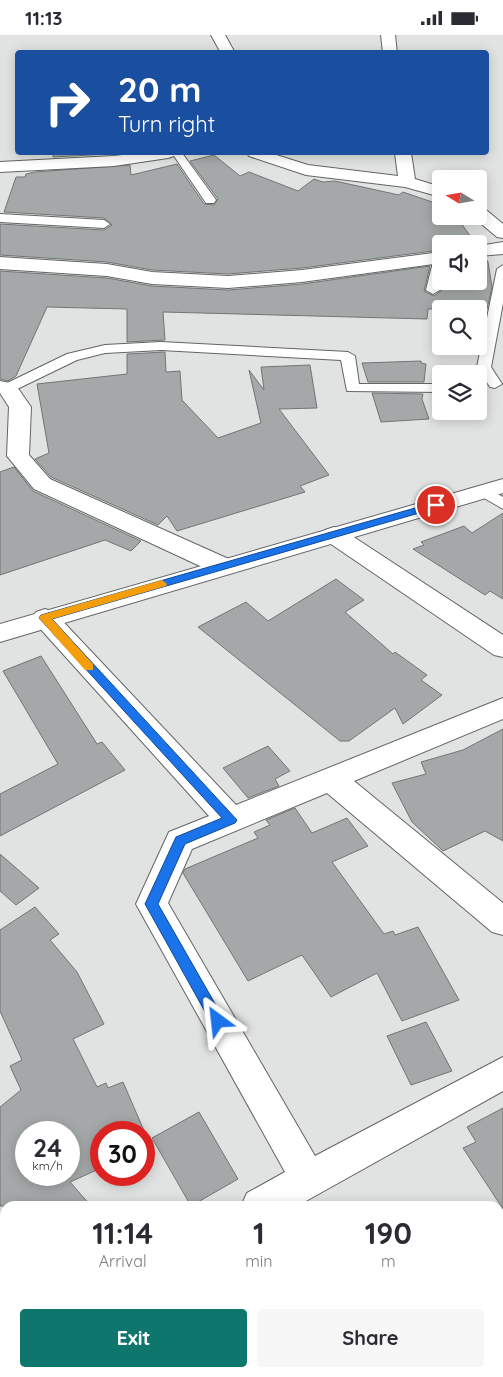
<!DOCTYPE html>
<html lang="en">
<head>
<meta charset="utf-8">
<style>
  body { margin:0; font-family:Quicksand,sans-serif; background:#f7f7f7; color:#2b2b33; height:100vh; display:flex; flex-direction:column; font-size:19px; white-space:nowrap }
  * { box-sizing:border-box; margin:0 }
  p { font-size:16px; color:#7c7c81 }
  .icon { flex:none; width:28px; height:28px; fill:none; stroke:currentColor; stroke-width:2; stroke-linecap:round; stroke-linejoin:round }
  .map { position:relative; flex:1; overflow:hidden }
  .drawer { position:absolute; left:0px; top:1166px; width:504px; height:176px; display:flex; flex-direction:column; background:#fff; border-radius:15px 15px 0 0; box-shadow:0 2px 12px #0003 }
  .drawer>* { flex:none }
  .guide { position:absolute; left:15px; top:15px; width:474px; height:105px; border-radius:5px; box-shadow:0 2px 12px #0003; background:#1a4fa0; color:#fff; overflow:hidden }
  .needle { width:32px; rotate:281deg }
  .controls { position:absolute; left:432px; top:135px; display:grid; gap:10px }
  .controls a { display:grid; place-items:center; width:55px; height:55px; border-radius:5px; background:#fff; box-shadow:0 2px 12px #0003; font-size:25px }
  .speed { position:absolute; left:15px; top:1086px; display:flex; gap:10px; font-size:25px; font-weight:700; text-align:center }
  .speed>* { display:grid; place-content:center; width:65px; height:65px; border-radius:50%; background:#fff; box-shadow:0 2px 12px #0003; line-height:1 }
  .speed small { font-size:12px; font-weight:400 }
  .speed .limit { border:8px solid #d22; background:#fff; color:#111 }
  .pin { position:absolute; display:grid; place-items:center; width:42px; height:42px; color:#fff; margin:-21px; border:2px solid #fff; border-radius:50%; box-shadow:0 1px 5px #0007 }
  .me { position:absolute; width:55px; margin:-28px; rotate:330deg; stroke-linejoin:round; filter:drop-shadow(0 0 4px #0008) }
  .turn { display:flex; align-items:center; gap:18px; height:105px; padding:0 20px; font-size:22px }
  .turn .icon { width:65px; height:65px; stroke-width:2.5 }
  .turn b { display:block; font-size:35px; line-height:42px }
  .eta { display:flex; justify-content:space-evenly; align-items:center; height:85px; text-align:center }
  .eta b { font-size:30px; font-weight:800; line-height:35px }
  .cta { display:flex; gap:10px; margin-top:auto; padding:10px 20px }
  .cta a { flex:1; height:58px; border-radius:5px; background:#0f766e; color:#fff; font-size:20px; font-weight:800; line-height:58px; text-align:center }
  .cta a+a { background:#f7f7f7; color:#2b2b33 }
  .status { display:flex; justify-content:space-between; align-items:center; height:35px; padding:0 25px; background:#fff; direction:ltr }
  .status svg { height:14px; fill:currentColor }
  .map>svg:first-child { display:block }
  .building { fill:#a5a8a8; stroke:#727575; fill-rule:evenodd }
  .lines { fill:none; stroke-linecap:round; stroke-linejoin:round }
  .service-casing { stroke:#636564; stroke-width:2 }
  .minor-casing { stroke:#636564; stroke-width:2 }
  .tertiary-casing { stroke:#636564; stroke-width:2 }
  .secondary-casing { stroke:#636564; stroke-width:2 }
  .service { fill:#fff; fill-rule:evenodd }
  .minor { fill:#fff; fill-rule:evenodd }
  .tertiary { fill:#fff; fill-rule:evenodd }
  .secondary { fill:#fff; fill-rule:evenodd }
  .route { fill:#1a73e8; stroke:#114b97 }
  .slow { fill:#f59e0b }
</style>
</head>
<body>
<div class="status"><b>11:13</b><svg viewBox="0 0 49 12"><path d="M0 12V9h3v3zM5 12V6h3v6zM10 12V3h3v9zM15 12V0h3v12zM26 1h20v11H26zM47 4h2v5h-2z"/></svg></div>
<div class="map">
<svg width="503" height="1342" viewBox="0 0 503 1342">
  <rect width="100%" height="100%" fill="#e0e3e1"/>
  <path class="building" d="M53 118H127L53 122Z
    M214 120 240 141 249 137 298 156 314 144 323 147 335 146 399 160 403 157 441 170V181H456L476 209H441V215L302 233 228 239 152 235 107 227 0 220V189L104 195 112 190 104 183 4 177 16 142H25L26 139 35 137 130 130 131 140 177 129 204 169 214 170 218 164 190 126Z
    M485 222 488 227 492 252 487 274H428L427 284 163 277 165 305 127 307V274L47 272 16 341 8 346 0 344V236L107 243 152 251 228 255 302 249 430 231 424 256 434 261 442 255V246H479V223Z
    M165 317 166 337 180 336 182 365 218 403 261 388 249 335 264 355 261 332 310 330 317 373 279 374 329 440 300 451 305 457 177 496 167 481 158 490 51 442 35 424 49 418 37 349 127 339V319Z
    M421 326V328L426 329 424 347H368L362 328Z
    M372 358 423 359 422 364 429 384 381 387Z
    M14 432 33 456 141 506 131 516 105 505 0 540V437Z
    M503 478V564L490 556 485 560 413 514 424 510 421 507 464 491 472 498Z
    M336 544 364 565 345 577 393 619 395 617 427 640 421 645 442 660 403 689 395 673 349 706H340L198 592 246 567 268 586Z
    M41 621 97 709 102 707 125 735 0 801V759L58 729 3 636Z
    M503 694V806L485 796 443 816 412 787 392 748 426 739 421 727 463 715Z
    M268 711 290 736 275 744 279 751 248 763 223 733Z
    M295 773 312 798 347 783 368 811 332 827 384 899 393 896 395 900 418 892 459 965 402 986 377 938 331 962 302 920 248 946 183 838 185 834 258 803 254 797 270 790 266 785Z
    M0 819 39 853 16 870 0 856Z
    M35 872 59 899 50 905 77 937 104 989 73 1004 97 1052 106 1048 108 1053 123 1047 145 1098H101V1133L70 1147 91 1171H0V1072L21 1055 10 1031 22 1025 0 976V895ZM26 1098H69V1140H26Z
    M426 987 452 1036 411 1050 387 1001Z
    M503 1073V1174L463 1113 476 1107 467 1092Z
    M199 1077 238 1144 191 1171 152 1103Z"/>
  <g class="lines">
    <g class="service-casing">
      <path id="service" d="M172 118H182L216 165 214 168H206Z
        M0 179 104 185 110 189 104 193 0 187Z
        M435 219H441L440 255 433 259 426 255Z
        M503 230V268L491 332 502 349 495 353 490 352 477 332 497 234Z
        M161 307 348 317 355 321 359 349H441V357L347 356 341 325 161 315 105 318 77 325 13 356H3L1 353 3 350 67 319 105 310Z
        M483 451 503 462V474L477 459 475 456 477 453Z"/>
    </g>
    <g class="minor-casing">
      <path id="minor" d="M211 0H225L235 18H221Z
        M381 0H395L397 18H383Z
        M138 118H176L174 121 168 123 114 131 0 137V127L114 121Z
        M247 118H270L308 130 398 141 395 118H411L415 144 441 152V162L405 152 306 140 249 121Z
        M479 173 485 174 503 189V203L497 202 473 182 479 181Z
        M503 207V219L479 221V211Z
        M441 217V228L302 247 228 253 152 249 107 241 0 234V222L107 229 152 237 228 241 302 235Z
        M0 346 15 349 31 372 29 420 50 444 231 525 234 531 231 537 222 539 213 537 34 454 7 421 9 372 0 358Z
        M45 574 54 577 236 770 503 663V684L354 746 503 868V900L492 897 327 758 192 814 168 868 315 1121 503 1022V1056L297 1171H241L247 1158 285 1137 136 869 169 797 209 781 36 589 32 583 36 577Z
        M5 1281V1322L0 1324V1283Z
        M35 1338H77L78 1342H36Z"/>
    </g>
    <g class="tertiary-casing">
      <path id="tertiary" d="M334 492 343 495 503 600V622L494 620 325 505 322 500 325 495Z
        M0 1231 5 1234V1274L0 1272Z
        M160 1338H208L209 1342H161Z"/>
    </g>
    <g class="secondary-casing">
      <path id="secondary" d="M503 444V458L0 607V589Z"/>
    </g>
    <use href="#service" class="service"/>
    <use href="#minor" class="minor"/>
    <use href="#tertiary" class="tertiary"/>
    <use href="#secondary" class="secondary"/>
  </g>
  <path class="route" d="M436 467 440 468V472L52 584 237 785 235 788 185 809 158 869 225 986 223 991 218 993 213 991 145 869 176 802 222 783 39 583 41 580Z"/>
  <path class="slow" d="M162 545 167 549 166 551 52 584 93 629V635H85L39 583 41 580Z"/>
</svg>
<div class="controls">
<a><svg class="needle" viewBox="-14 -14 28 28"><path d="M0-13l5 13h-10z" fill="#e53935"/><path d="M0 13l5-13h-10z" fill="#7c7c81"/></svg></a>
<a><svg class="icon" aria-label="sound" viewBox="0 0 24 24"><path d="M4 9h4l5-4v14l-5-4H4zM17 9q2 3 0 6"/></svg></a>
<a><svg class="icon" aria-label="search" viewBox="0 0 24 24"><circle cx="10" cy="10" r="6"/><path d="M15 15l6 6"/></svg></a>
<a><svg class="icon" aria-label="layers" viewBox="0 0 24 24"><path d="M12 4l9 5-9 5-9-5zM3 14l9 5 9-5"/></svg></a>
</div>
<div class="speed"><div>24<small>km/h</small></div><div class="limit">30</div></div>
<div class="pin" style="left:436px;top:470px;background:#d93025"><svg class="icon" aria-label="arrive" viewBox="0 0 24 24"><path d="M6 21V4h12l-3 4 3 4H6"/></svg></div>
<svg class="me" style="left:218px;top:986px" viewBox="-20 -20 40 40"><path d="M0-17L14 15 0 8-14 15z" fill="#1a73e8" stroke="#fff" stroke-width="4"/></svg>
<div class="guide">
<div class="turn"><svg class="icon" aria-label="right" viewBox="0 0 24 24"><path d="M7 20v-9h11M14 6l5 5-5 5"/></svg><div><b>20 m</b>Turn right</div></div>
</div>
<section class="drawer">
<div class="eta">
<div><b>11:14</b><p>Arrival</p></div>
<div><b>1</b><p>min</p></div>
<div><b>190</b><p>m</p></div>
</div>
<div class="cta"><a>Exit</a><a>Share</a></div>
</section>
</div>
</body>
</html>
